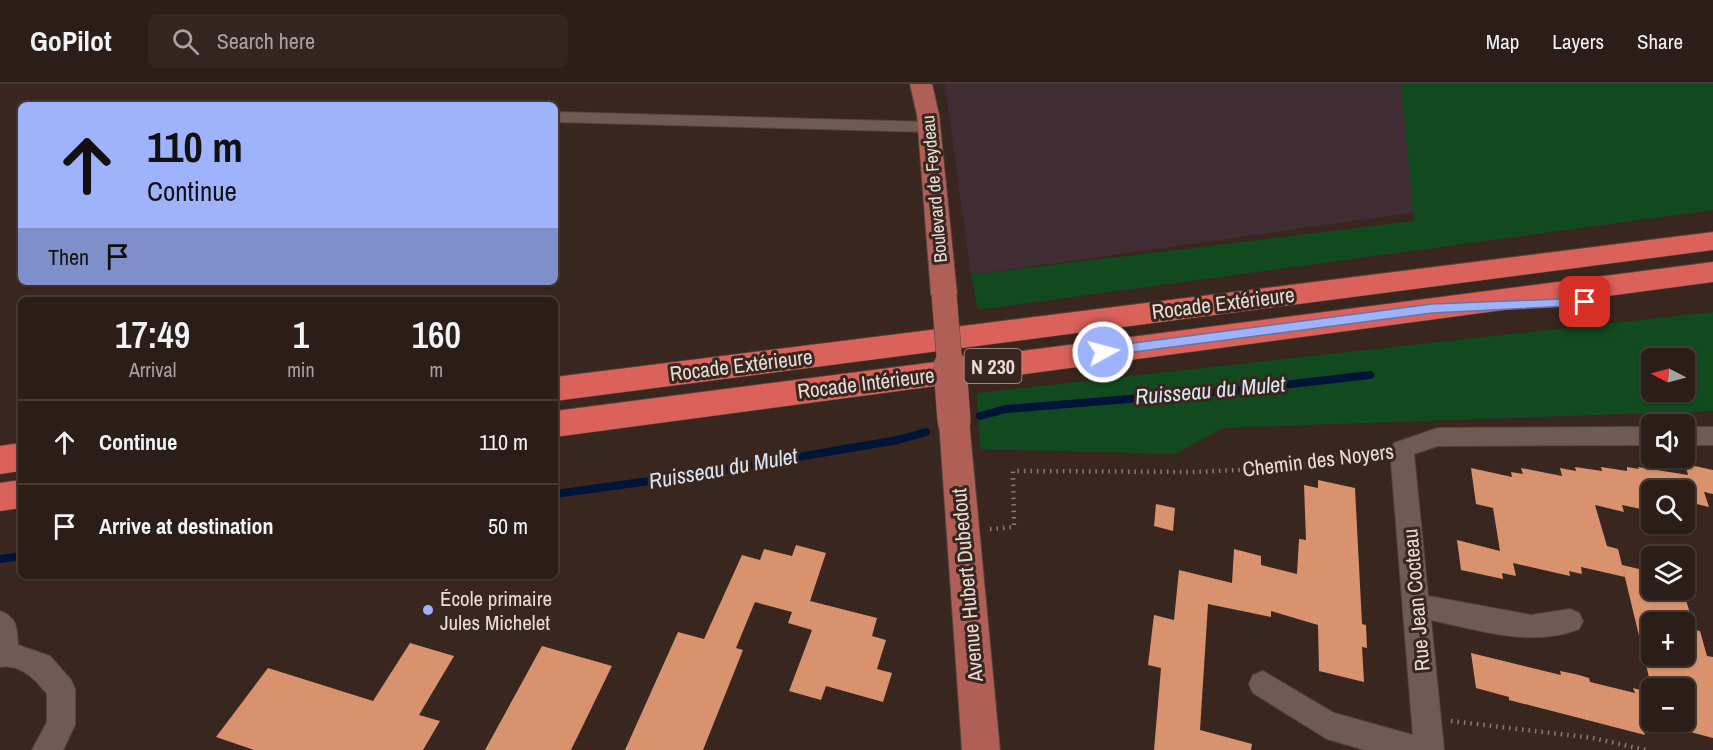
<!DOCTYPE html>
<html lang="en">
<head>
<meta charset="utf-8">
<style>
  body { margin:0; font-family:"Archivo Narrow",sans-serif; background:#332620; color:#f1f3f6; height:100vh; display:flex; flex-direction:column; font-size:22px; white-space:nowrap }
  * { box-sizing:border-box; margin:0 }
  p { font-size:20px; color:#a6a2a1 }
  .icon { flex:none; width:33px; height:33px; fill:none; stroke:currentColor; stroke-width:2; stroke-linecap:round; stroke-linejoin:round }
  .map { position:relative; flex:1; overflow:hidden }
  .panel { position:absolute; left:18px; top:213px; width:540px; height:282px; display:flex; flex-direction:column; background:#2b1d17; border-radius:9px; box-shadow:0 2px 4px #0004,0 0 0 2px #473b36 }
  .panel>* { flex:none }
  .banner { position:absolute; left:18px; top:18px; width:540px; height:183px; border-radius:9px; box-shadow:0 2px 4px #0004,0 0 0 2px #473b36; background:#9fb3fd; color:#111; overflow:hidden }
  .needle { width:39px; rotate:276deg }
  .fabs { position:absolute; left:1641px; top:264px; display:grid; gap:12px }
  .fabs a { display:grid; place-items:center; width:54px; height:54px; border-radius:9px; background:#2b1d17; box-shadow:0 2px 4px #0004,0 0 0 2px #473b36; font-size:30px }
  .pin { position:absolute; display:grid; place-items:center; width:51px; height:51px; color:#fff; margin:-26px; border-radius:12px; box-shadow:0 3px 9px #0006 }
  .me { position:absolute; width:66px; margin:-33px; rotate:83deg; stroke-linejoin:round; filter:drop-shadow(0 0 4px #0008) }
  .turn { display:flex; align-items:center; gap:21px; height:126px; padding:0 30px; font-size:27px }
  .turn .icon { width:78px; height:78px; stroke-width:2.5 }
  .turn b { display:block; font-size:42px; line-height:51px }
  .then { display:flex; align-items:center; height:57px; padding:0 30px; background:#0003; gap:12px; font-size:22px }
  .eta { display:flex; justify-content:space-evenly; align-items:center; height:102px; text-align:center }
  .eta b { font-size:36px; font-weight:600; line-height:42px }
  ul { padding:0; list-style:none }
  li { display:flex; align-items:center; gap:18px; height:84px; padding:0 30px; border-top:2px solid #473b36 }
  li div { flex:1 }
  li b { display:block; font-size:22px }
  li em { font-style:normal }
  header { display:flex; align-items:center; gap:36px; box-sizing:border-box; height:84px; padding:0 30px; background:#2b1d17; border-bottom:2px solid #473b36 }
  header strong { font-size:28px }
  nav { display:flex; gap:33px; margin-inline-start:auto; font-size:21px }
  .search { width:420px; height:54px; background:#332620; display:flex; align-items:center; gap:15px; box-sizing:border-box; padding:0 21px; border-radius:9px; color:#a6a2a1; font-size:22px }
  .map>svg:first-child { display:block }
  .commercial { fill:#402d34 }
  .green { fill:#104a1e; fill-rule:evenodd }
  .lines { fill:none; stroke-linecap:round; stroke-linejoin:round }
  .stream { stroke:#00143a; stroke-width:8 }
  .building { fill:#d9926e; fill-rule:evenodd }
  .minor-casing { stroke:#54453e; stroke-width:2 }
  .major-casing { stroke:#54453e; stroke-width:2 }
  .highway-casing { stroke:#54453e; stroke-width:1 }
  .path { stroke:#8a7b74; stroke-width:4.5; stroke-dasharray:1.5 5; stroke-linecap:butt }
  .minor { fill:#705b52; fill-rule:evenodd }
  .major { fill:#b05f57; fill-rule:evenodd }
  .highway { fill:#db615b; fill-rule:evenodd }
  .major-bridge-far1-casing { stroke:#54453e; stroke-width:26; stroke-linecap:butt }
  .major-bridge-casing { stroke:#54453e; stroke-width:34; stroke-linecap:butt }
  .major-bridge-far1 { stroke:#b05f57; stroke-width:25 }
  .major-bridge { stroke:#b05f57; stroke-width:33 }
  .route { fill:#9fb3fd; stroke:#6774a4; stroke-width:1.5 }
  .poi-dot { fill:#9fb3fd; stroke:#39271f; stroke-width:2 }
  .labels { text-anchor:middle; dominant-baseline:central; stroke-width:6; stroke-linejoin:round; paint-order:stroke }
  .far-street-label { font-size:18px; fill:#e8dcd7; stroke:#39271f }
  .shield { fill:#39271f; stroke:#b4a6a0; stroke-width:1.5 }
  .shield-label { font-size:20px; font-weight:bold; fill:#e8dcd7 }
  .street-label { font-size:21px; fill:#e8dcd7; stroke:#39271f }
  .poi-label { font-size:21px; fill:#e8dcd7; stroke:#39271f; text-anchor:start }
  .water-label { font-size:22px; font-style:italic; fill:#dae5f6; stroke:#39271f }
</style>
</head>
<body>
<header>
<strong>GoPilot</strong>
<div class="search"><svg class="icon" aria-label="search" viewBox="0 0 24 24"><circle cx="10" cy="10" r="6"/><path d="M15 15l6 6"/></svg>Search here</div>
<nav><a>Map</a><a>Layers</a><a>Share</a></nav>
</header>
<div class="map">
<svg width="1713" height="666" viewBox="0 0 1713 666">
  <rect width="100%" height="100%" fill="#39271f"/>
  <path class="commercial" d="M945 0H1713V86L971 191Z"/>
  <path class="green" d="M1401 0H1713V126L978 226 971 191 1414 137Z
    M1713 228V327L1223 344 1175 370 980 365 977 309ZM1652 274H1684V308H1652Z"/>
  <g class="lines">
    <path class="stream" d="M980 332 1006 325 1240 306 1370 291
      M555 410 686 392 898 356 926 348
      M0 475 21 472"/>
  </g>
  <path class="building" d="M1685 380 1713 386V410L1704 408 1709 423 1684 417V406H1652V412L1646 411 1651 427 1622 421 1624 428 1595 421 1607 462 1618 465 1625 493 1581 483 1582 490 1569 487 1570 492 1513 479 1516 492 1502 489 1503 495 1461 486 1457 456 1500 467 1493 424 1476 420 1471 384 1512 393 1511 388 1523 390 1521 384 1562 392 1560 384 1576 387 1575 383 1602 387 1601 383 1627 387V383L1639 385 1638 383 1688 391Z
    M1318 396 1355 404 1362 540 1366 541 1367 564 1362 563 1364 598 1319 587 1318 541 1271 527V533L1208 520 1200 646 1252 660 1251 666H1154L1161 584 1148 581 1154 531 1174 536 1179 486 1232 499 1234 465 1261 472V481L1297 490 1299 455 1306 456 1304 401 1318 404Z
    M1156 420 1175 424 1173 447 1154 442Z
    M796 461 826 469 810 517 877 534 872 552 886 556 877 585 892 589 883 618 826 602 821 616 789 607 812 546 788 539 792 528 755 518 736 564 743 566 703 666H625L678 548 704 555 742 471 760 476 764 465 792 472Z
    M1622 481 1652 488V506H1683L1695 546 1700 547 1707 572 1713 573V654L1652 638H1684V604L1652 606ZM1652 538H1684V572H1652Z
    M410 559 454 572 419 631 440 637 423 666H254L216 653 268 584 373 617Z
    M542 562 612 582 571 666H485Z
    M1471 569 1561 591 1560 587 1575 590 1589 594 1590 598 1635 609 1633 604 1652 609V637L1641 635 1645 651 1509 616V613L1476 604Z"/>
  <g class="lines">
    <g class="minor-casing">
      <path id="minor" d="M555 28 929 38 937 43 929 48 555 38Z
        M1652 343V361L1438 362 1414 370 1428 512 1531 531 1570 525 1579 529 1583 537 1579 545C1531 564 1479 546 1431 536L1444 666H1365L1327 655 1253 609 1249 600 1253 591 1263 587 1334 629 1413 651 1390 365 1394 359 1438 344Z
        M1684 343H1713V361H1684Z
        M0 527C17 533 17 544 18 561L50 572 71 596 75 605V641L63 666H32L47 638V610C36 596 20 579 0 583Z"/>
    </g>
    <g class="major-casing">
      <path id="major" d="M910 0H932L939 31 957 210 953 216 944 219 935 216 931 210 917 31Z
        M954 325 965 329 969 337 1000 666H962L939 337 943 329Z"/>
    </g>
    <g class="highway-casing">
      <path id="highway" d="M1713 148V166L555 317V293Z
        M1713 178V198L555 353V327Z
        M21 359V387L0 390V362Z
        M21 396V424L0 427V399Z"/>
    </g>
    <path class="path" d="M990 445 1014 443 1013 387 1194 388 1282 384 1381 369
      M1451 637 1593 654 1646 666"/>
    <use href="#minor" class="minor"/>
    <use href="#major" class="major"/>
    <use href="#highway" class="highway"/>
    <g class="major-bridge-far1-casing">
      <path id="major-bridge-far1" d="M944 210 950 284"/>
    </g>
    <g class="major-bridge-casing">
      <path id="major-bridge" d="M950 282 954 337"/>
    </g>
    <use href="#major-bridge-far1" class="major-bridge-far1"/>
    <use href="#major-bridge" class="major-bridge"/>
  </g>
  <path class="route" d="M1585 214 1590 215V221L1432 229 1103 272 1096 268 1103 263 1432 220Z"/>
  <circle class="poi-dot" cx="428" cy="526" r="6"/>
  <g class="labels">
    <g class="far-street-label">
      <text transform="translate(934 105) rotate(-95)">Boulevard de Feydeau</text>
    </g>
    <rect class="shield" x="964.5" y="265" width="57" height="34" rx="4.5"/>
    <g class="shield-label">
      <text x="993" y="282">N 230</text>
    </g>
    <g class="street-label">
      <text transform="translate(1223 219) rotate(-7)">Rocade Extérieure</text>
      <text transform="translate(741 281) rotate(-7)">Rocade Extérieure</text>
      <text transform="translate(866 299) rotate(-7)">Rocade Intérieure</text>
      <text transform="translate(1318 376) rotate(-7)">Chemin des Noyers</text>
      <text transform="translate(967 501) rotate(-95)">Avenue Hubert Dubedout</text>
      <text transform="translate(1416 516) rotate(-95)">Rue Jean Cocteau</text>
    </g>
    <g class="poi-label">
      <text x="440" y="514">École primaire<tspan x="440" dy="24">Jules Michelet</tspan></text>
    </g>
    <g class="water-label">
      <text transform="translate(1210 306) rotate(-5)">Ruisseau du Mulet</text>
      <text transform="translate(723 384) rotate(-10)">Ruisseau du Mulet</text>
    </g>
  </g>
</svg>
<div class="fabs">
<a><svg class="needle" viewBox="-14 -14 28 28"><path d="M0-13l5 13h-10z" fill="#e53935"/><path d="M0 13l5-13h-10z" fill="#a6a2a1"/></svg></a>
<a><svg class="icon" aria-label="sound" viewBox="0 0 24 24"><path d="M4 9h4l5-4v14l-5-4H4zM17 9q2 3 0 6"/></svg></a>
<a><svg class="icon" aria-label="search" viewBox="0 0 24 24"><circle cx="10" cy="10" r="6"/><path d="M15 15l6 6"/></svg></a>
<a><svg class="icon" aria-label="layers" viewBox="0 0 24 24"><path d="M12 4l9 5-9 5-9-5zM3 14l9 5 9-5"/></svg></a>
<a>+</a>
<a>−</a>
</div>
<div class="pin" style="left:1585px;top:218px;background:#d93025"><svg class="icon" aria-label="arrive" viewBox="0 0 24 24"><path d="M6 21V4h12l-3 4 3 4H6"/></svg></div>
<svg class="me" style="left:1103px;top:268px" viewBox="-20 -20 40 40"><circle r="17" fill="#9fb3fd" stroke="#fff" stroke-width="3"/><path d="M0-11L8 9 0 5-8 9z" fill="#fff"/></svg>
<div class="banner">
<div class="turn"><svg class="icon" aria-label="ahead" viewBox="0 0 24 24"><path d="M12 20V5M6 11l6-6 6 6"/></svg><div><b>110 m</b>Continue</div></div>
<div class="then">Then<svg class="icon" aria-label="arrive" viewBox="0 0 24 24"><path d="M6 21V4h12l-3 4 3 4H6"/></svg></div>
</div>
<section class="panel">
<div class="eta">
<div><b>17:49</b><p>Arrival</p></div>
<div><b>1</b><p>min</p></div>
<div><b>160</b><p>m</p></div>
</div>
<ul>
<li><svg class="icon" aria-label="ahead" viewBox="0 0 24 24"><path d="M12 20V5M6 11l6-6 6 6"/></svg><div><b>Continue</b></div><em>110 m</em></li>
<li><svg class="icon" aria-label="arrive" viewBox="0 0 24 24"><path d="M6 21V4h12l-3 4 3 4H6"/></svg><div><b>Arrive at destination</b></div><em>50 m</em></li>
</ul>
</section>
</div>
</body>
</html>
